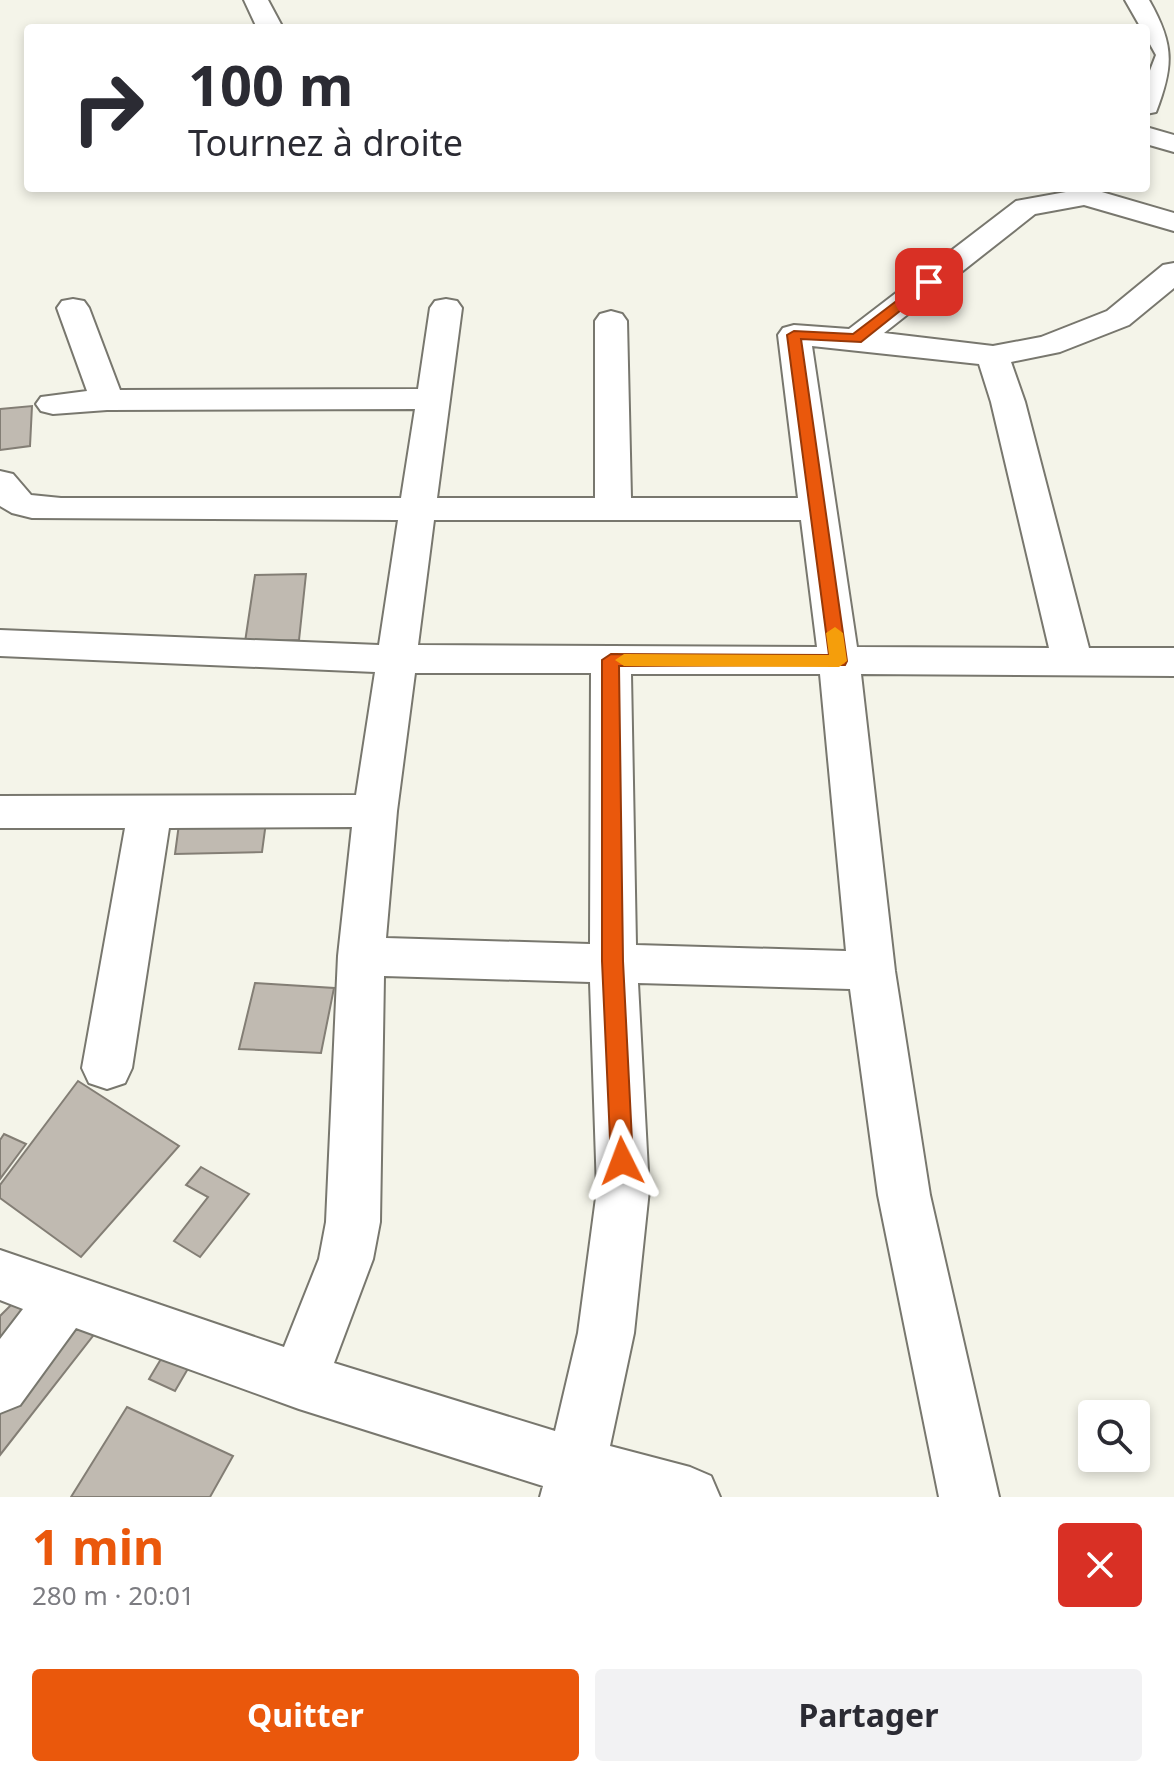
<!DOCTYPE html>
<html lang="fr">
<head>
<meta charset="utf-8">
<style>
  body { margin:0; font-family:"Noto Sans",sans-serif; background:#f2f2f3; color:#2b2b33; height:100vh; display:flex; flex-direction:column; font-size:30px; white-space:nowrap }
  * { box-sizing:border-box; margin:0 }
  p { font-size:26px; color:#7c7c81 }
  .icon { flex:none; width:44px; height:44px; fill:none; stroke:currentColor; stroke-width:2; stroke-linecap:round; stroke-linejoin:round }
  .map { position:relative; height:1497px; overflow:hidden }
  .drawer { display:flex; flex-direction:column; background:#fff; flex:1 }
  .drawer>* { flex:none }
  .banner { position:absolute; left:24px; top:24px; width:1126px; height:168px; border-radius:8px; box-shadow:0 4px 12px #0003; background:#fff; color:#2b2b33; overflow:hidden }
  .fabs { position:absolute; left:1078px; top:1400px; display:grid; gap:16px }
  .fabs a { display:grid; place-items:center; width:72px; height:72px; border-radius:8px; background:#fff; box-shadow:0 4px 12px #0003; font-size:40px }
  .pin { position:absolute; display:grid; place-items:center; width:68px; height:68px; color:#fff; margin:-34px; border-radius:16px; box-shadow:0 4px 12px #0006 }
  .me { position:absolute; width:88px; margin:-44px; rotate:357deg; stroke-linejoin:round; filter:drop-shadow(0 0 6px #0008) }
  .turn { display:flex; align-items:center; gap:28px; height:168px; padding:0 32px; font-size:36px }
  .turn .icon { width:104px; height:104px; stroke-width:2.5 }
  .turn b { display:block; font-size:56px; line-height:68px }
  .round { display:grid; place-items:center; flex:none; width:84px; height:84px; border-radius:8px; background:#f2f2f3 }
  .headline { display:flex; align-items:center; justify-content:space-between; height:136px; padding:0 32px }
  h1 { font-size:48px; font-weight:700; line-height:60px; color:#ea580c }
  .button { display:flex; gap:16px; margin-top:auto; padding:16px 32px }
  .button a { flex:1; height:92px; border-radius:8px; background:#ea580c; color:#fff; font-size:32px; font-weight:700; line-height:92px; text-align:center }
  .button a+a { background:#f2f2f3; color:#2b2b33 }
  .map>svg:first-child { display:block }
  .building { fill:#c0bab1; stroke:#837e75; stroke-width:2 }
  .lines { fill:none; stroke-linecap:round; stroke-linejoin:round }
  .street-casing { stroke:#78776e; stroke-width:4 }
  .street { fill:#fff; fill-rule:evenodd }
  .route { fill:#ea580c; stroke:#983908; stroke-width:2 }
  .slow { fill:#f59e0b }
</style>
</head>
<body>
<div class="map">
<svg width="1174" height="1497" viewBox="0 0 1174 1497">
  <rect width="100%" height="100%" fill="#f4f4e9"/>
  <path class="building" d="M32 406 30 446 0 450V409Z
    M306 574 299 640 245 642 255 575Z
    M266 822 262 852 175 854 179 824Z
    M255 983 334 988 321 1053 239 1049Z
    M78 1081 179 1146 81 1257 0 1198V1185Z
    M4 1134 26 1144 0 1179V1140Z
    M201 1167 249 1194 200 1257 174 1241 208 1197 186 1185Z
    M14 1302 28 1311 0 1341V1316Z
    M69 1316 96 1332 0 1455V1401Z
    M167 1349 193 1360 175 1391 149 1379Z
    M127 1407 233 1456 210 1497H71Z"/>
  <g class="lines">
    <g class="street-casing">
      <path id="street" d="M244 0H268L283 28H257Z
        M1125 0H1149C1174 44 1174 65 1156 112L1146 114V81L1156 55 1146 37V28H1141Z
        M1146 127 1174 135V152L1146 144Z
        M1088 188 1174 213V231L1084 205 1035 214 884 333 993 346 1041 337 1107 311 1163 265 1174 263V288L1129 325 1060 352 1011 362 1025 402 1089 648H1174V676L861 674 895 971 930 1195 999 1497H939L878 1195 850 989 638 983 649 1190 634 1333 610 1446 690 1467 711 1476 720 1497H540L543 1486 299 1409 76 1328 20 1405 0 1413V1339L23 1309 0 1300V1250L284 1347 319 1259 326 1222 338 956 352 827 169 828 132 1068 125 1083 107 1089 89 1083 82 1068 125 828H0V796L356 795 375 672 0 656V630L379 645 398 520 32 518 12 513 0 506V471L13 474 31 495 61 498H401L415 409 107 410 53 414 41 411 36 404 41 397 87 391 57 308 62 301 73 299 84 301 89 308 120 390 418 389 430 308 435 301 446 299 457 301 462 308 437 498H595V321L600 314 611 311 622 314 627 321 631 498H798L778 335 783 328 794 325 849 329 1016 201ZM812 346 979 364 991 402 1049 648 857 647ZM434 520H801L817 647 418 645ZM415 673H591L590 944 386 938 397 811ZM631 674H820L846 951 636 945ZM384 976 590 982 597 1190 578 1333 555 1431 334 1363 373 1259 380 1222Z"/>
    </g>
    <use href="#street" class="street"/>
  </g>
  <path class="route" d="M924 280 936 282 861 342 801 339 847 661 845 665 619 666 623 961 633 1161 630 1168 622 1171 614 1168 611 1161 602 961V660L611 654 829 655 787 335 794 331 853 334Z"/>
  <path class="slow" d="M835 627 843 633 847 661 839 667 624 666 615 660 624 654 829 655 826 633Z"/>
</svg>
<div class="fabs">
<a><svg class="icon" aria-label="search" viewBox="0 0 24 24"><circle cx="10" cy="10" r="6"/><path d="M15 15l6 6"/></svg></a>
</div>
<div class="pin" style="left:929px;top:282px;background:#d93025"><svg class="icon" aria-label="arrive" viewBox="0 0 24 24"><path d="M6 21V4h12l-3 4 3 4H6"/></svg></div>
<svg class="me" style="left:622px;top:1161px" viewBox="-20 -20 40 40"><path d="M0-17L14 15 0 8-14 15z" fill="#ea580c" stroke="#fff" stroke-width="4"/></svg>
<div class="banner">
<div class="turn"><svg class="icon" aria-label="right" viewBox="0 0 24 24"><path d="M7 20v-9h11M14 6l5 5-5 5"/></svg><div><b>100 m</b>Tournez à droite</div></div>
</div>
</div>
<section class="drawer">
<div class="headline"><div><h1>1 min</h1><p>280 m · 20:01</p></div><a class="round" style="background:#d93025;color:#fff"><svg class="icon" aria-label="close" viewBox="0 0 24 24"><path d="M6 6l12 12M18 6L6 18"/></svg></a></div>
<div class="button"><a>Quitter</a><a>Partager</a></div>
</section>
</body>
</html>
